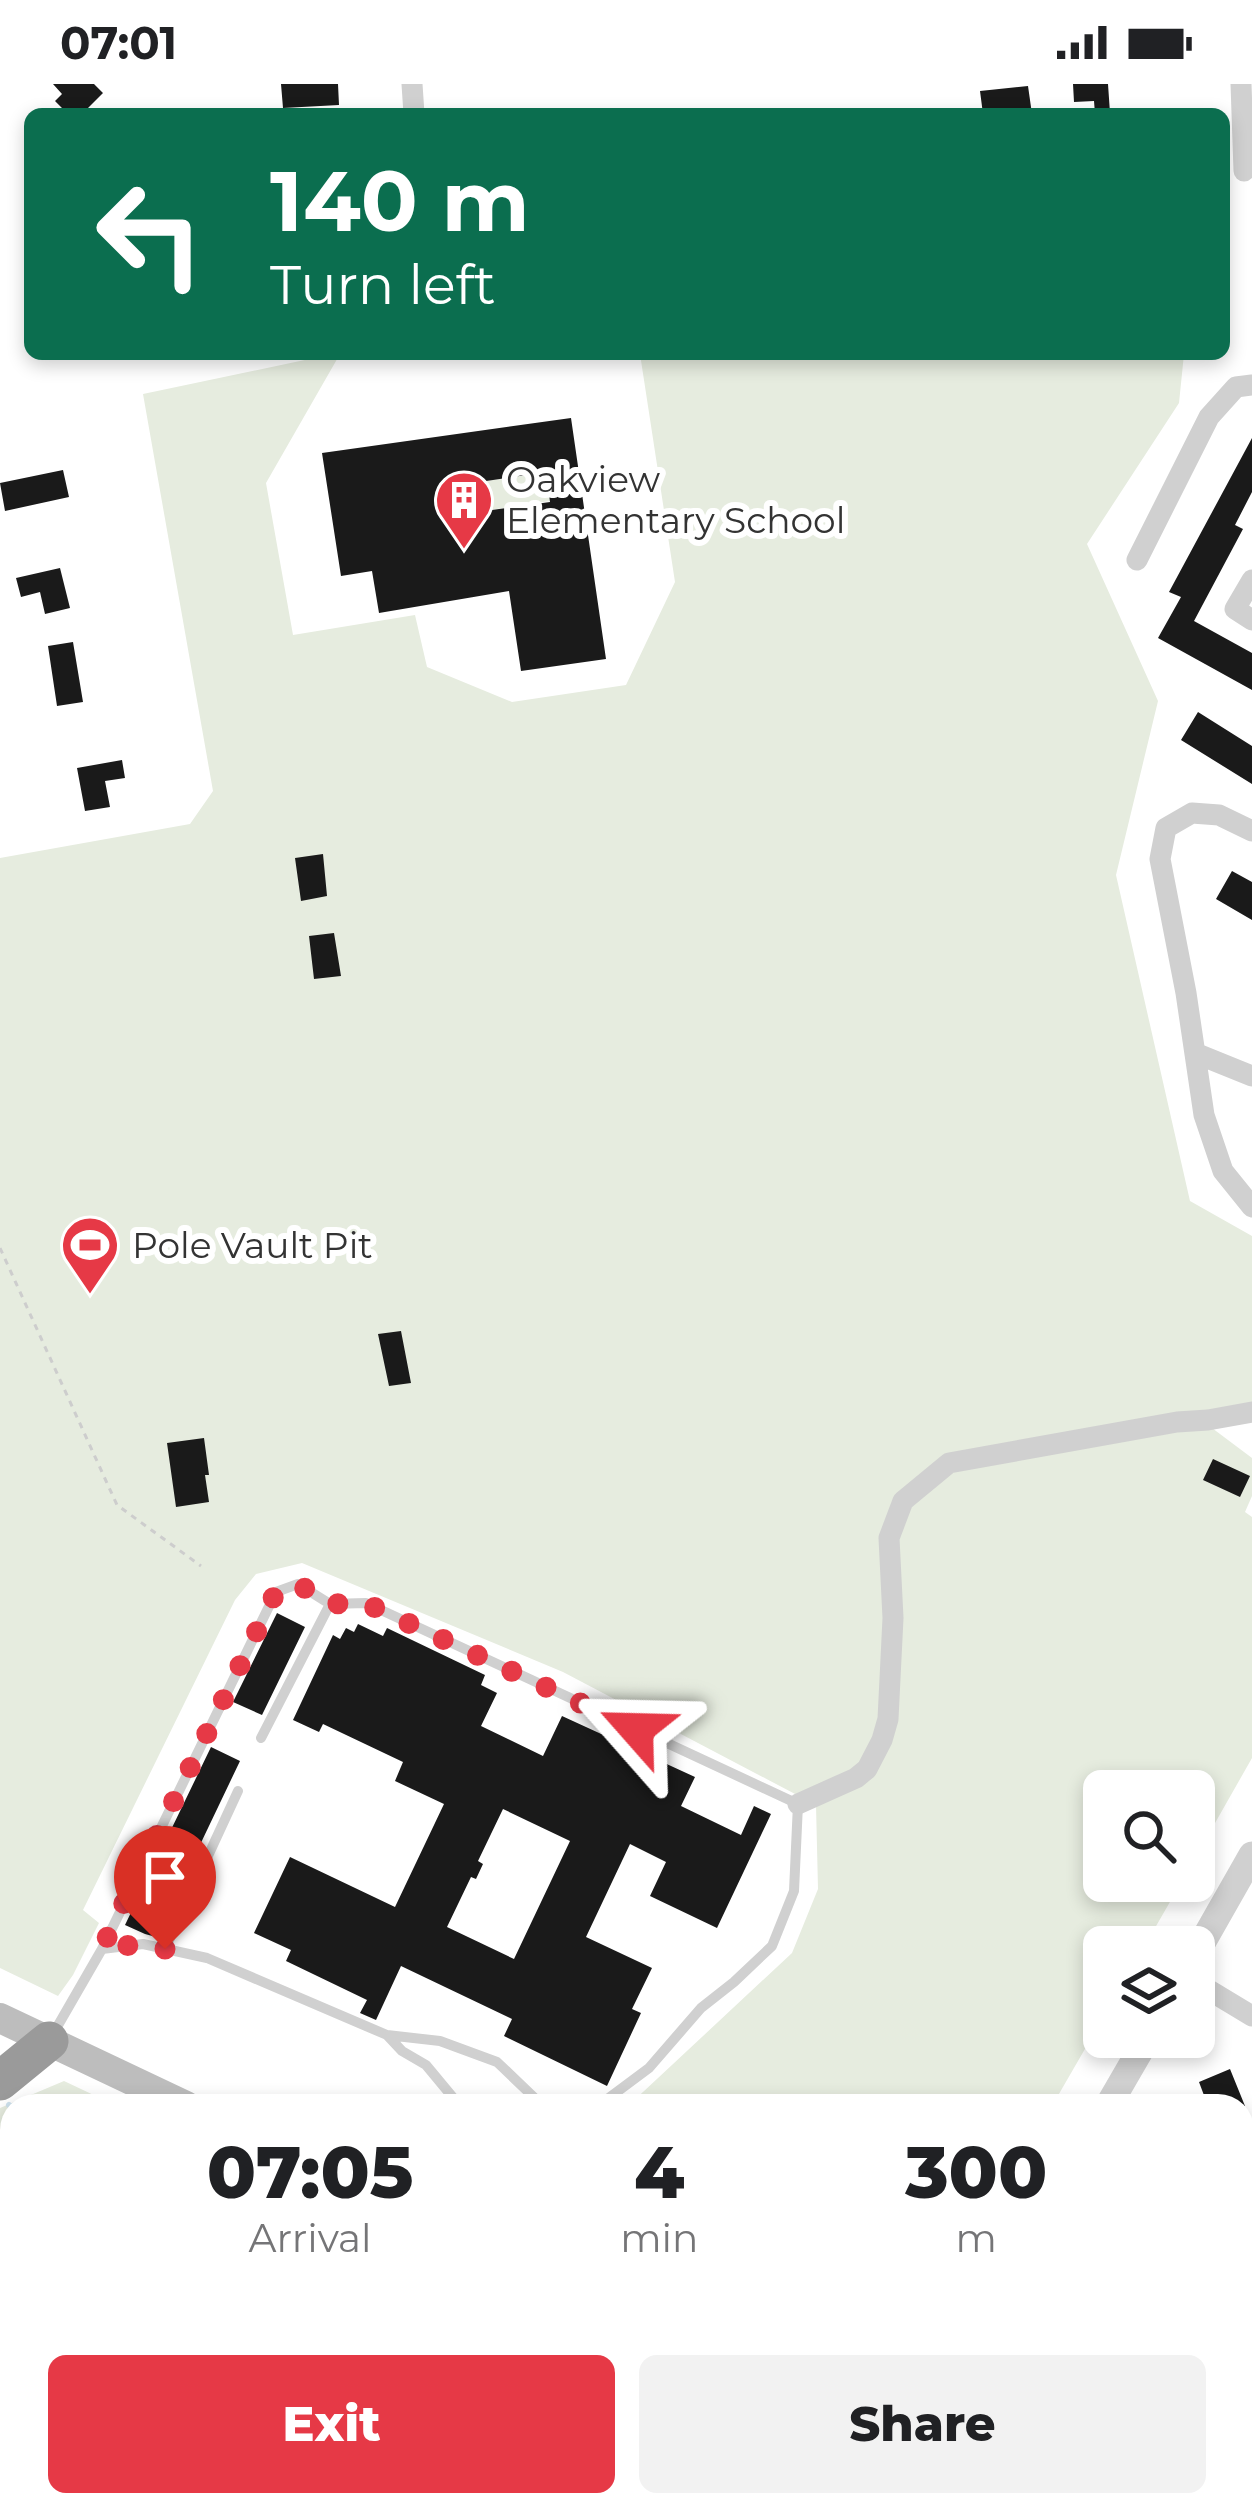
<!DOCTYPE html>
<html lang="en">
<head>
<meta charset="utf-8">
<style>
  body { margin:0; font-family:Montserrat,sans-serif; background:#f2f2f2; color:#202124; height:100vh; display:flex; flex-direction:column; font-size:45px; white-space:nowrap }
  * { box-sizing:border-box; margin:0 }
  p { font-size:39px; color:#757577 }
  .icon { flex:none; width:66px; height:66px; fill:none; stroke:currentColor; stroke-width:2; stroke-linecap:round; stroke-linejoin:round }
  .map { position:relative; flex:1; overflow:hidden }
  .details { position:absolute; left:0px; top:2010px; width:1254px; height:423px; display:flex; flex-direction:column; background:#fff; border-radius:36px 36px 0 0; box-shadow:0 6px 18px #0003 }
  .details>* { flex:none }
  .guide { position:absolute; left:24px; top:24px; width:1206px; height:252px; border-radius:18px; box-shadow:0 6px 18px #0003; background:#0b6e4f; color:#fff; overflow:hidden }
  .fabs { position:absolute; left:1083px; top:1686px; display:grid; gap:24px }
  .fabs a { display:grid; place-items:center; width:132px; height:132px; border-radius:18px; background:#fff; box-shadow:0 6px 18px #0003; font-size:60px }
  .pin { position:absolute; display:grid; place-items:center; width:102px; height:102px; color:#fff; margin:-123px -51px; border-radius:50% 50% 50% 0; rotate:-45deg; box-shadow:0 0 12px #0007 }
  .pin .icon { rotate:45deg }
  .me { position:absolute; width:132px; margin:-66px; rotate:295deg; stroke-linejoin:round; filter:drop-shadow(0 0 9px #0008) }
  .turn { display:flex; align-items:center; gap:42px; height:252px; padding:0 48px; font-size:54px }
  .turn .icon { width:156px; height:156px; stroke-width:2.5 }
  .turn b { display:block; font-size:84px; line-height:102px }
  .eta { display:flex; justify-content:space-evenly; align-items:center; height:204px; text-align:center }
  .eta b { font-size:72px; font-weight:800; line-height:84px }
  .button { display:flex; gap:24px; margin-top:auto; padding:24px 48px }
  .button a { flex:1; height:138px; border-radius:18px; background:#e63946; color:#fff; font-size:48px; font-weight:800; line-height:138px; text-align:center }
  .button a+a { background:#f2f2f2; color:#202124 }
  .status { display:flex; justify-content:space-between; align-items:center; height:84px; padding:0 60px; background:#fff; direction:ltr }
  .status svg { height:33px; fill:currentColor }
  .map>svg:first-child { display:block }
  .green { fill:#e6ecdf }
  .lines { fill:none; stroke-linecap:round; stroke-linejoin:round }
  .stream { stroke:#cfe2ee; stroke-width:6 }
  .building { fill:#1a1a1a; fill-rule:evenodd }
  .path { stroke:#cdcdcd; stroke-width:3; stroke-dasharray:6 6; stroke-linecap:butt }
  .service { stroke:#d0d0d0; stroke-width:10 }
  .minor { stroke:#d0d0d0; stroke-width:21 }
  .tertiary { stroke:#d0d0d0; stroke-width:27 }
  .secondary { stroke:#bdbdbd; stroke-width:30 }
  .motorway { stroke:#9a9a9a; stroke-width:39 }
  .route { stroke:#e63946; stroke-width:21; stroke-dasharray:0 37.8 }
  .labels { text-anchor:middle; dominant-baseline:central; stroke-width:12; stroke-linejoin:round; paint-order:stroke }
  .poi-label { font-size:36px; fill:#333; stroke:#fff; text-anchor:start }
</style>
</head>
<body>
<div class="status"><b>07:01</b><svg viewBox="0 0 49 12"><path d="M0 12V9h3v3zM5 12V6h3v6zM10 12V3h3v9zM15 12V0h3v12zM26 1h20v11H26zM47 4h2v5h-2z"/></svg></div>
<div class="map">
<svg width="1252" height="2432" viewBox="0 0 1252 2432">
  <rect width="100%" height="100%" fill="#fff"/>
  <path class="green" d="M333 270H340L266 399 293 551 415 531 427 583 512 618 626 601 675 498 640 270H1184L1179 319 1087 460 1158 617 1116 791 1190 1117 1252 1152V1323L1204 1338 1252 1374V1412L1245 1428 1252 1433V1674L1194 1776V1707H1104V1797H1182L1144 1863H1104V1932L1052 2022H628L792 1869 818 1805 816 1721 563 1588 302 1479 256 1490 235 1516 83 1826 99 1839 73 1891 58 1912 0 1884V774L190 740 213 707 143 310Z
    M546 388 550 417 470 429 466 400Z
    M64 1997 117 2022H12V2104L0 2099V2024Z
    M123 2421H401L421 2432H128Z"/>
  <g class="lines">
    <path class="stream" d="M9 2021 12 2023
      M278 2421 289 2432"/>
  </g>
  <path class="building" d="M53 0H94L103 9 82 30 76 24 68 30 55 17 62 10Z
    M281 0H338L339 21 283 24Z
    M1073 0H1108L1110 29 1095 30 1094 17 1074 18Z
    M1028 2 1032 30H983L980 7Z
    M571 334 606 575 521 587 509 507 379 529 372 487 341 492 322 369ZM546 388 550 418 470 429 466 400Z
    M1252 354V408L1235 441 1243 445 1194 537 1252 569V606L1158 554 1181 513 1169 508Z
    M63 386 69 413 5 427 0 399Z
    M60 484 70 524 45 530 40 508 21 513 16 494Z
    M73 558 83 618 57 622 48 562Z
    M1198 628 1252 662V700L1181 656Z
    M122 676 125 694 105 697 110 723 85 727 77 684Z
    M323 770 327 812 301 817 295 774Z
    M1232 787 1252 798V836L1216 815Z
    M334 849 341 892 314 895 309 852Z
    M401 1247 411 1299 389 1302 378 1250Z
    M204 1354 209 1391H205L209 1418 176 1423 167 1359Z
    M1213 1375 1250 1392 1240 1413 1203 1396Z
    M277 1529 305 1543 262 1631 233 1618Z
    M358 1540 383 1552 387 1544 485 1591 481 1601 497 1609 481 1642 543 1672 562 1632 695 1693 681 1722 741 1751 754 1722 771 1730 717 1844 650 1812 666 1778 630 1760 586 1853 652 1884 632 1925 641 1929 607 2002 504 1952 512 1935 401 1882 376 1936 360 1929 367 1916 286 1877 291 1866 254 1849 290 1773 395 1823 444 1720 395 1697 403 1678 323 1640 319 1648 293 1636 333 1551 340 1555 346 1544 354 1548ZM503 1725 570 1757 514 1875 447 1843 471 1793 476 1795 483 1780 478 1777Z
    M211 1663 240 1677 156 1853 145 1850 125 1841Z
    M1230 1985 1245 2022H1208L1199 1998Z"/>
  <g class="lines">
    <path class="path" d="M0 1164 117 1421 201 1482"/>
    <path class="service" d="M330 1520 366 1519 798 1720 794 1807 772 1862 734 1898 701 1924 649 1984 598 2022
      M102 1865 276 1508 298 1500 330 1520 261 1654
      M165 1865 238 1707
      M53 1950 102 1865 143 1860 207 1874 387 1951 440 1957 497 1978 543 2022
      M387 1951 402 1967 426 1981 460 2022
      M1242 2245 1252 2243
      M1124 2421 1147 2432
      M1086 2432 1091 2421
      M1169 2432 1175 2421"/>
    <path class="minor" d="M412 0 414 30
      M1241 0 1244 87
      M1137 476 1209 333 1236 303 1252 301
      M1252 496 1235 525 1252 536
      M1252 747 1219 731 1192 729 1166 744 1160 775 1186 909 1204 1031 1223 1087 1252 1123
      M1195 969 1252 992
      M798 1720 856 1694 867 1685 882 1656 888 1635 893 1534 889 1454 903 1417 949 1379 1177 1338 1208 1336 1252 1328
      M1194 1897 1252 1932"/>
    <path class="tertiary" d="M1194 1873 1252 1771
      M1108 2022 1148 1953
      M872 2432 878 2421"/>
    <path class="secondary" d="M0 1934 186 2022
      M1024 2421 1047 2432"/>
    <path class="motorway" d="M0 1997 49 1957
      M0 2133 12 2138
      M0 2196 12 2201
      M447 2421 464 2432
      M596 2421 626 2432
      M744 2421 772 2432"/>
  </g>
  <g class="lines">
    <path class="route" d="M165 1865 143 1860 102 1864 276 1508 298 1500 329 1520 365 1519 636 1645"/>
  </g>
  <defs>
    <g id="building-pin" transform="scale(3)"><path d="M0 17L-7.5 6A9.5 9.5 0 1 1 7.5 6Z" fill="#e63946" stroke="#fff"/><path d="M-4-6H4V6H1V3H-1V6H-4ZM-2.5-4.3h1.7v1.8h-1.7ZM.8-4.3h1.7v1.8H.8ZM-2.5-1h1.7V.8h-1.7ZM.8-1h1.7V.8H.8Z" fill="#fff"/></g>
    <g id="stadium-pin" transform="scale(3)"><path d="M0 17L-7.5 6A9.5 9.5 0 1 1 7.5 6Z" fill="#e63946" stroke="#fff"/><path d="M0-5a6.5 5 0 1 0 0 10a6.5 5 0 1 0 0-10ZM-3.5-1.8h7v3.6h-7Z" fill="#fff"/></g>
  </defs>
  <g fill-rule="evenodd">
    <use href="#building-pin" x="464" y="416"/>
    <use href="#stadium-pin" x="90" y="1161"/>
  </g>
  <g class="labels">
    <g class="poi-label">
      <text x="506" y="395">Oakview<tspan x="506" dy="41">Elementary School</tspan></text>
      <text x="132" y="1161">Pole Vault Pit</text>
    </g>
  </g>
</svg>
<div class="fabs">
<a><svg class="icon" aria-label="search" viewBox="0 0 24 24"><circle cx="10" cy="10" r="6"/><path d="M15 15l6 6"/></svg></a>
<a><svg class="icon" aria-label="layers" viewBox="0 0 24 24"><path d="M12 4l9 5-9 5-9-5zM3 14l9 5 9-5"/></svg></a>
</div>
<div class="pin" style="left:165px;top:1865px;background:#d93025"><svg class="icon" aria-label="arrive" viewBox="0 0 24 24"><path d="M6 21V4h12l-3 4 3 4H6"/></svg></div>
<svg class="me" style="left:636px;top:1645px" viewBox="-20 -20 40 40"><path d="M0-17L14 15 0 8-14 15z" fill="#e63946" stroke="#fff" stroke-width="4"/></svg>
<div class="guide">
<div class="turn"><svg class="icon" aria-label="left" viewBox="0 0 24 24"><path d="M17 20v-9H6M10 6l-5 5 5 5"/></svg><div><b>140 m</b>Turn left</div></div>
</div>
<section class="details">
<div class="eta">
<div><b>07:05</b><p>Arrival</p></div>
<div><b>4</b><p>min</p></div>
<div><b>300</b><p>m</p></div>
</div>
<div class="button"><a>Exit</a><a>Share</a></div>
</section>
</div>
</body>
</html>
